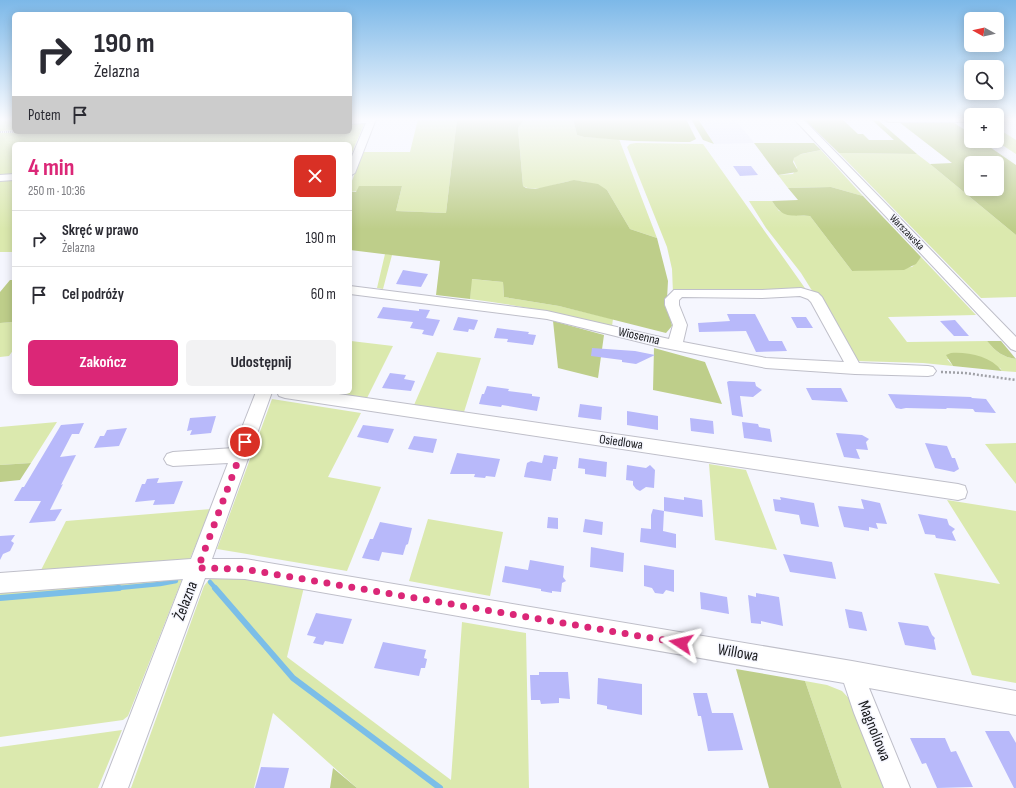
<!DOCTYPE html>
<html lang="pl">
<head>
<meta charset="utf-8">
<style>
  body { margin:0; font-family:"Sofia Sans Condensed",sans-serif; background:#f2f2f3; color:#2b2b33; height:100vh; display:flex; flex-direction:column; font-size:15px; white-space:nowrap }
  * { box-sizing:border-box; margin:0 }
  p { font-size:13px; color:#7c7c81 }
  .icon { flex:none; width:22px; height:22px; fill:none; stroke:currentColor; stroke-width:2; stroke-linecap:round; stroke-linejoin:round }
  .map { position:relative; flex:1; overflow:hidden }
  .details { position:absolute; left:12px; top:142px; width:340px; height:252px; display:flex; flex-direction:column; background:#fff; border-radius:6px; box-shadow:0 2px 10px #0003 }
  .details>* { flex:none }
  .guide { position:absolute; left:12px; top:12px; width:340px; height:122px; border-radius:6px; box-shadow:0 2px 10px #0003; background:#fff; color:#2b2b33; overflow:hidden }
  .needle { width:26px; rotate:278deg }
  .tools { position:absolute; left:964px; top:12px; display:grid; gap:8px }
  .tools a { display:grid; place-items:center; width:40px; height:40px; border-radius:6px; background:#fff; box-shadow:0 2px 10px #0003; font-size:20px }
  .pin { position:absolute; display:grid; place-items:center; width:34px; height:34px; color:#fff; margin:-17px; border:2px solid #fff; border-radius:50%; box-shadow:0 1px 4px #0007 }
  .me { position:absolute; width:44px; margin:-22px; rotate:280deg; stroke-linejoin:round; filter:drop-shadow(0 0 3px #0008) }
  .turn { display:flex; align-items:center; gap:14px; height:84px; padding:0 16px; font-size:18px }
  .turn .icon { width:52px; height:52px; stroke-width:2.5 }
  .turn b { display:block; font-size:28px; line-height:34px }
  .then { display:flex; align-items:center; height:38px; padding:0 16px; background:#0003; gap:8px; font-size:15px }
  .round { display:grid; place-items:center; flex:none; width:42px; height:42px; border-radius:6px; background:#f2f2f3 }
  .headline { display:flex; align-items:center; justify-content:space-between; height:68px; padding:0 16px }
  h1 { font-size:24px; font-weight:700; line-height:30px; color:#db2777 }
  .cta { display:flex; gap:8px; margin-top:auto; padding:8px 16px }
  .cta a { flex:1; height:46px; border-radius:6px; background:#db2777; color:#fff; font-size:16px; font-weight:700; line-height:46px; text-align:center }
  .cta a+a { background:#f2f2f3; color:#2b2b33 }
  ul { padding:0; list-style:none }
  li { display:flex; align-items:center; gap:12px; height:56px; padding:0 16px; border-top:1px solid #e1e1e2 }
  li div { flex:1 }
  li b { display:block; font-size:15px }
  li em { font-style:normal }
  .map>svg:first-child { display:block }
  .built { fill:#eaebfc }
  .green { fill:#dbe9ae }
  .forest { fill:#bece8a; fill-rule:evenodd }
  .lines { fill:none; stroke-linecap:round; stroke-linejoin:round }
  .stream-far1 { stroke:#7bbee8; stroke-width:4.5 }
  .stream { stroke:#7bbee8; stroke-width:6 }
  .building { fill:#b8b9fa }
  .minor-casing { stroke:#bfbfc9; stroke-width:2 }
  .path-far1 { stroke:#a0a1a7; stroke-width:1.5; stroke-dasharray:1 1; stroke-linecap:butt }
  .path { stroke:#a0a1a7; stroke-width:2.5; stroke-dasharray:2 2; stroke-linecap:butt }
  .minor { fill:#fff; fill-rule:evenodd }
  .route { stroke:#db2777; stroke-width:7; stroke-dasharray:0 12.6 }
  .labels { text-anchor:middle; dominant-baseline:central; stroke-width:3; stroke-linejoin:round; paint-order:stroke }
  .far-street-label { font-size:11px; fill:#18191c; stroke:#f5f6fe }
  .street-label { font-size:13px; fill:#18191c; stroke:#f5f6fe }
  .near-street-label { font-size:16px; fill:#18191c; stroke:#f5f6fe }
</style>
</head>
<body>
<div class="map">
<svg width="1016" height="788" viewBox="0 0 1016 788">
  <rect width="100%" height="100%" fill="#f5f6fe"/>
  <path class="built" d="M698 119H735L754 143 714 144Z"/>
  <path class="green" d="M0 119H14V130L0 131Z
    M418 119H457L446 213 396 211 402 186 350 192V186L363 152H410Z
    M525 119H573L577 135 584 137 619 139 657 238 630 229 607 190C598 187 588 181 578 181 562 179 538 195 523 186L518 128Z
    M365 122 350 157V144H14V175L0 176V133L350 132V123Z
    M997 128 1016 140V154L996 141Z
    M636 143 703 144 807 291 673 293 672 269 667 247 627 147 630 144Z
    M821 150 863 196 831 187 788 188 778 175 793 174 797 168 793 159 797 155Z
    M839 153 917 154 930 164 1016 235V297L981 298Z
    M14 180V252H0V181Z
    M749 201H772L779 211 798 215 810 216 852 271 912 267 921 257 976 315 888 317 907 342 987 341C996 352 1003 357 1016 359V372L1002 371 1000 368 947 359 953 366 923 363 856 361 801 273 766 228Z
    M385 254 392 255 383 289 377 288Z
    M471 279 503 282 504 297 559 306 613 319 612 326C565 314 518 305 470 299Z
    M14 322V349L9 356 0 357V323Z
    M351 341 393 346 367 398 325 392H350Z
    M437 352 481 358 464 412 414 405Z
    M272 399 361 413 328 477 381 487 347 571 217 549Z
    M57 422 31 463 0 465V427Z
    M1016 443V484L985 444Z
    M709 464 746 470 777 550 715 540Z
    M947 500 1016 511V683L972 675 934 573 1000 584Z
    M211 509 189 561 39 574 66 521Z
    M428 519 503 532 490 596 409 581Z
    M185 572 128 716 123 720 0 737V586Z
    M234 576 305 583 287 657 451 780 462 622 526 633 529 788H357L273 713 254 788H131L204 586 211 577Z
    M805 681 827 685 842 691 857 707 889 788H842Z
    M122 730 98 788H0V747Z"/>
  <path class="forest" d="M457 119H525L518 128 523 186 526 188 535 189 574 180 598 184 607 190 630 229 657 238 668 281 667 299 672 326 666 333 559 306 504 297 503 282 472 279 470 299 436 295 440 261 350 250V192H356L359 186H402L396 211 446 213Z
    M573 119H686L696 139 690 142H683L634 141 584 137 577 135Z
    M691 119H698L714 144 703 140Z
    M804 119H842L858 134H863L869 140H894L872 120 879 121 917 154 839 153Z
    M899 122H953L971 134V141H981L1016 165V235L930 164 952 163ZM971 163H997V189H971Z
    M754 143H814L821 150 801 154 794 158 793 162 798 171 797 172 778 175Z
    M831 187 863 196 921 257 916 264 904 270 852 271 810 216C790 215 783 219 772 201L798 200 788 188Z
    M10 280H14V322L0 323V292Z
    M553 321 604 335 598 378 558 368Z
    M987 341H1001L1016 359C1003 357 996 352 987 341Z
    M654 348 705 362 722 404 653 390Z
    M951 353C969 352 990 356 1002 371L953 366 946 355Z
    M31 463 20 480 0 482V465Z
    M736 669 805 681 842 788H769Z
    M333 768 357 788H330Z"/>
  <g class="lines">
    <path class="stream-far1" d="M210 582 216 589
      M108 589 160 584 176 581"/>
    <path class="stream" d="M215 588 293 678 440 788
      M0 598 119 588"/>
  </g>
  <path class="building" d="M733 166H751L758 175 740 176Z
    M403 270 421 273 428 274 421 287 396 284Z
    M383 307 419 311V309L430 310 426 318 440 320 433 336 422 334 424 330 410 328 413 322 377 318Z
    M727 314H755L769 341H782L787 351 756 352 746 331 699 332 698 323 730 321Z
    M458 317 478 320 474 330 469 329 468 332 453 330Z
    M791 317H806L813 328H797Z
    M955 320 969 336H954L940 321Z
    M497 328 529 332 528 334 536 335 533 345 507 342 508 339 494 338Z
    M592 348 635 351 655 355 636 364 622 362V360L591 356Z
    M390 373 406 375 404 379 415 381 411 391 382 388Z
    M729 381 755 382 756 386 762 390 753 397 740 396 743 417 732 415 727 382Z
    M487 386 509 389 508 391 532 394V396L540 397 537 411 502 405 501 407 479 404 482 394H484Z
    M806 388H841L848 402 812 400Z
    M888 394 971 397 972 398 986 399 996 413 975 412 973 409 946 408 947 409 906 408 901 409 896 408Z
    M580 404 602 407 601 420 578 417Z
    M627 411 658 416V430L627 425Z
    M216 416 211 433 190 435 192 430 187 431 190 418Z
    M690 418 713 421 714 434 691 431Z
    M742 422 758 424 759 427 770 429 772 442 744 438Z
    M84 423 79 434H72L60 457 76 455 61 485 63 484 50 510 62 509 55 521 29 523 41 501H14L22 487H24L61 425Z
    M363 425 371 426 394 429 388 443 357 437Z
    M127 428 119 446 94 448 100 436H104L107 430Z
    M836 433 862 435 869 439 866 442 868 450 856 449 860 459 844 457Z
    M414 436 437 439 433 453 408 449Z
    M925 443 947 446 952 458H955L959 469 954 472 935 468Z
    M457 453 500 459 495 477 486 476 485 478 474 477 475 474H450Z
    M544 455 558 457 556 469H553L551 481 524 477 527 463 531 461 542 463Z
    M579 458 607 462 606 477 585 474V469L578 468Z
    M627 465 646 468 650 465 655 470 654 488 646 487 640 491 636 489 633 485V481L626 480Z
    M159 478 157 483 183 481 174 504 153 505 155 500 135 502 142 484H145L147 479Z
    M664 497 684 500V497L702 500 703 517 664 511Z
    M780 497 814 503 819 527 801 524 799 515 775 511 773 499 781 500Z
    M861 499 880 503 887 524 876 523 878 529 869 527V531L844 527 838 506 864 509Z
    M653 509 664 511 663 531 676 534V548L640 542 641 528 651 529V515Z
    M918 514 947 519 949 525 955 529 952 532 956 541 936 538 935 535 925 534Z
    M548 517 558 518V529L547 528Z
    M585 519 603 522 602 535 583 532Z
    M380 522 412 528 408 544 406 545 403 555 382 552 379 561 362 558 370 539H373Z
    M15 535 11 541 14 543 10 551 3 554 0 560V536Z
    M591 547 624 553 623 572 590 567Z
    M783 554 832 562 836 579 790 572Z
    M530 560 564 566 563 577 566 581 562 583 561 592 552 591V593L541 591V589L502 582 505 566 528 570Z
    M644 565 674 570V592L666 590 663 594 655 593 652 588 644 586Z
    M700 592 727 597 729 614 701 609Z
    M756 593 779 597 783 626 761 621V624L751 623 748 595 756 597Z
    M845 609 862 612 867 631 849 628Z
    M316 613 352 619 343 644 325 641 323 645 313 643 316 637 307 635Z
    M898 622 928 626 932 635 935 638 934 640 936 650 905 645Z
    M383 642 426 650 424 658 427 659 425 668H421L419 676 374 668Z
    M539 672H568L570 699 559 698V703L541 704 540 700H531L530 675H539Z
    M598 678 642 684V715L607 709V706L597 704Z
    M693 693H707L712 713H733L743 750 708 751 701 716H698Z
    M985 731H1009L1016 743V788H1014Z
    M910 738H945L951 752 956 751 973 787 937 788 926 763 922 764Z
    M261 767 289 768 284 788H255Z"/>
  <g class="lines">
    <g class="minor-casing">
      <path id="minor" d="M350 119H376L355 173 350 176V161L366 123 350 124Z
        M794 119H803L1016 337V351L1011 349Z
        M884 119H971V122H888Z
        M14 174V180L0 181V175Z
        M350 286 547 311 669 339 673 325 665 305V299L674 290H762L801 288 818 293 822 297 859 363 928 366 933 367 936 371 933 375 928 376 855 374 766 368 660 347 547 319 350 294ZM800 296 808 299 811 302 844 362 766 358 683 342 687 325 679 305V300L682 297 762 298Z
        M256 392H272L212 559H245L852 661 1016 691V715L869 688 910 788H884L854 713 844 683 245 579 205 578 128 788H102L183 579 0 593V573L191 559 228 463 173 466 167 464 164 459 167 454 173 452 234 448Z
        M277 392H325L958 484 965 486 967 492 965 498 958 500 285 398 279 396Z"/>
    </g>
    <path class="path-far1" d="M0 132H14"/>
    <path class="path" d="M941 372 965 373 1016 380"/>
    <use href="#minor" class="minor"/>
  </g>
  <linearGradient id="sky" x2="0" y2="1"><stop stop-color="#7cb8e8"/><stop offset="0.52" stop-color="#fafbff"/><stop offset="1" stop-color="#fafbff" stop-opacity="0"/></linearGradient>
  <rect width="1016" height="229" fill="url(#sky)"/>
  <g class="lines">
    <path class="route" d="M245 442 198 568 244 569 681 643"/>
  </g>
  <g class="labels">
    <g class="far-street-label">
      <text transform="translate(907 232) rotate(46)">Warszawska</text>
    </g>
    <g class="street-label">
      <text transform="translate(639 336) rotate(13)">Wiosenna</text>
      <text transform="translate(621 442) rotate(8)">Osiedlowa</text>
    </g>
    <g class="near-street-label">
      <text transform="translate(186 601) rotate(-69)">Żelazna</text>
      <text transform="translate(738 653) rotate(10)">Willowa</text>
      <text transform="translate(874 731) rotate(68)">Magnoliowa</text>
    </g>
  </g>
</svg>
<div class="tools">
<a><svg class="needle" viewBox="-14 -14 28 28"><path d="M0-13l5 13h-10z" fill="#e53935"/><path d="M0 13l5-13h-10z" fill="#7c7c81"/></svg></a>
<a><svg class="icon" aria-label="search" viewBox="0 0 24 24"><circle cx="10" cy="10" r="6"/><path d="M15 15l6 6"/></svg></a>
<a>+</a>
<a>−</a>
</div>
<div class="pin" style="left:245px;top:442px;background:#d93025"><svg class="icon" aria-label="arrive" viewBox="0 0 24 24"><path d="M6 21V4h12l-3 4 3 4H6"/></svg></div>
<svg class="me" style="left:681px;top:643px" viewBox="-20 -20 40 40"><path d="M0-17L14 15 0 8-14 15z" fill="#db2777" stroke="#fff" stroke-width="4"/></svg>
<div class="guide">
<div class="turn"><svg class="icon" aria-label="right" viewBox="0 0 24 24"><path d="M7 20v-9h11M14 6l5 5-5 5"/></svg><div><b>190 m</b>Żelazna</div></div>
<div class="then">Potem<svg class="icon" aria-label="arrive" viewBox="0 0 24 24"><path d="M6 21V4h12l-3 4 3 4H6"/></svg></div>
</div>
<section class="details">
<div class="headline"><div><h1>4 min</h1><p>250 m · 10:36</p></div><a class="round" style="background:#d93025;color:#fff"><svg class="icon" aria-label="close" viewBox="0 0 24 24"><path d="M6 6l12 12M18 6L6 18"/></svg></a></div>
<ul>
<li><svg class="icon" aria-label="right" viewBox="0 0 24 24"><path d="M7 20v-9h11M14 6l5 5-5 5"/></svg><div><b>Skręć w prawo</b><p>Żelazna</p></div><em>190 m</em></li>
<li><svg class="icon" aria-label="arrive" viewBox="0 0 24 24"><path d="M6 21V4h12l-3 4 3 4H6"/></svg><div><b>Cel podróży</b></div><em>60 m</em></li>
</ul>
<div class="cta"><a>Zakończ</a><a>Udostępnij</a></div>
</section>
</div>
</body>
</html>
